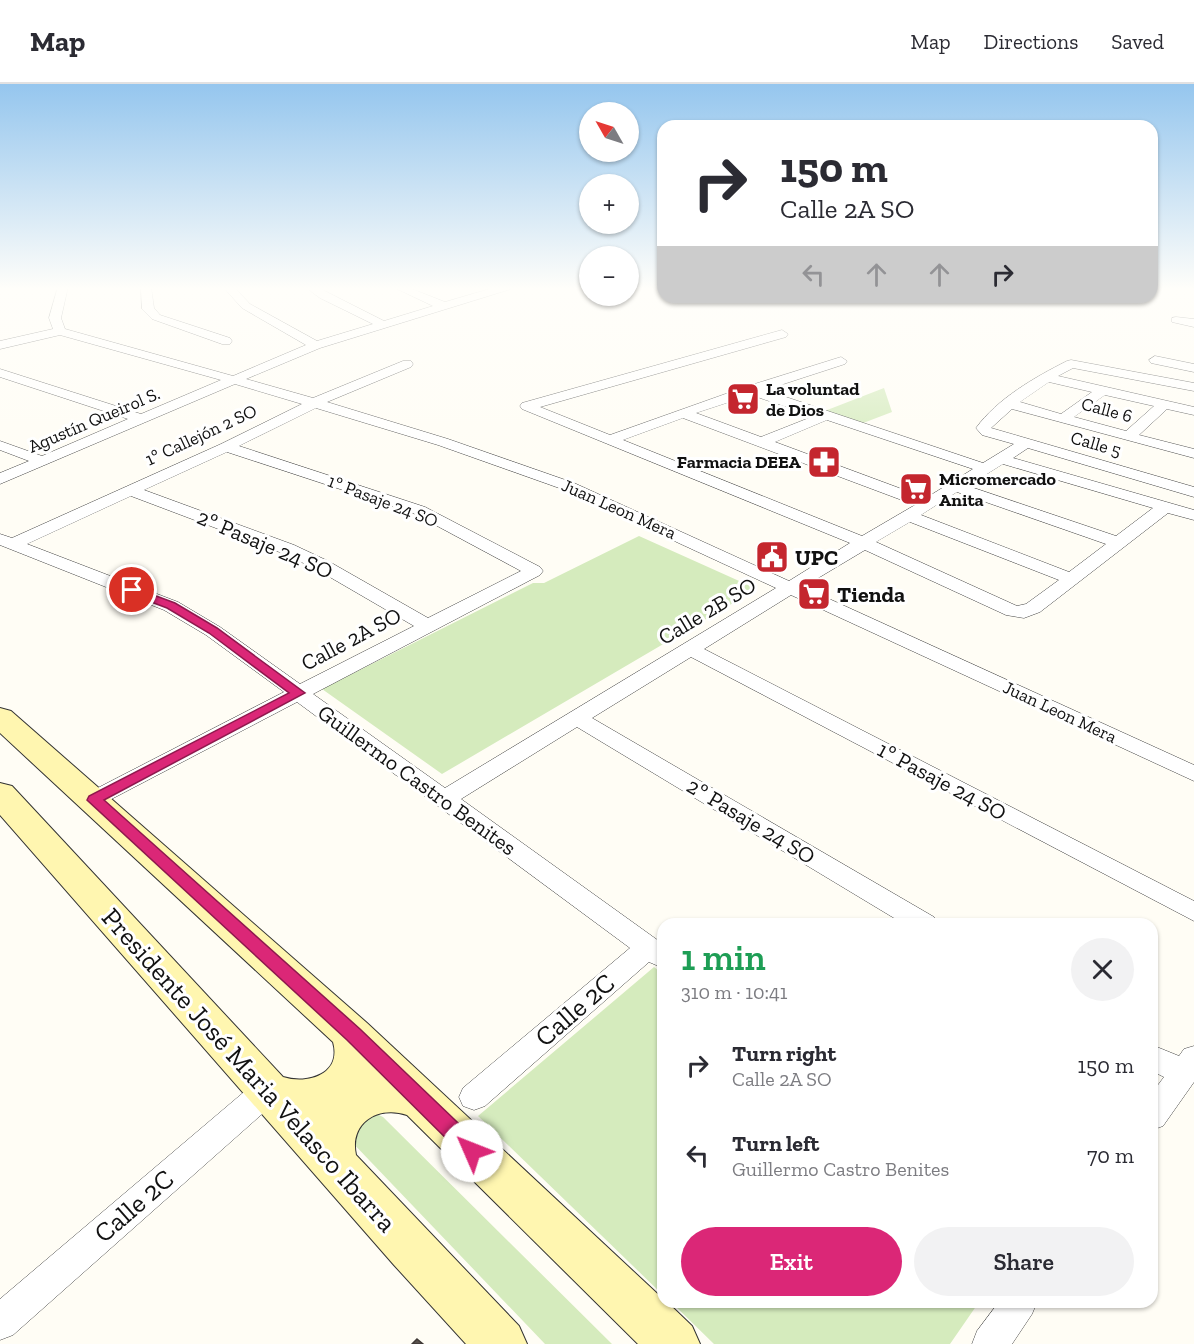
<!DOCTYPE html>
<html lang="en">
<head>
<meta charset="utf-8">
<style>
  body { margin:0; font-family:"Zilla Slab",serif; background:#f2f2f3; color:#2b2b33; height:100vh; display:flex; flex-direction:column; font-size:22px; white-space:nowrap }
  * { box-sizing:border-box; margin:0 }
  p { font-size:20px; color:#7c7c81 }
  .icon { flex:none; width:33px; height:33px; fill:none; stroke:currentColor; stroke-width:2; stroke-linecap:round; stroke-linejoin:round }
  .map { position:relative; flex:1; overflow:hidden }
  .panel { position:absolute; left:657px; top:834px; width:501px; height:390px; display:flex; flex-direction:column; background:#fff; border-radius:18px; box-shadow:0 2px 4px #0004 }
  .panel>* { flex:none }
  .banner { position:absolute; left:657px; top:36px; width:501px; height:183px; border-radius:18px; box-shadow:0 2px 4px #0004; background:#fff; color:#2b2b33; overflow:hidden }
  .needle { width:39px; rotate:309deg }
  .fabs { position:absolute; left:579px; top:18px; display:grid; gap:12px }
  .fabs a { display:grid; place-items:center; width:60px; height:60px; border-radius:50%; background:#fff; box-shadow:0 2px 4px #0004; font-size:30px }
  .pin { position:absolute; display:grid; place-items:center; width:51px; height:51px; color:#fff; margin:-26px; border:3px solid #fff; border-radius:50%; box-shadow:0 2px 6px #0007 }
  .me { position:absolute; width:66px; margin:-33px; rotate:314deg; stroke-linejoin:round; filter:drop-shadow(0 0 4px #0008) }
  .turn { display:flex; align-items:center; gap:21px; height:126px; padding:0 24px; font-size:27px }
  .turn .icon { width:78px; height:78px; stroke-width:2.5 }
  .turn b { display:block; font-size:42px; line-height:51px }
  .lanes { display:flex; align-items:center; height:57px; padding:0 24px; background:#0003; justify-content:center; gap:30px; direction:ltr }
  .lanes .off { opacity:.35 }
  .round { display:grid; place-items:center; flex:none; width:63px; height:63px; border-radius:32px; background:#f2f2f3 }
  .head { display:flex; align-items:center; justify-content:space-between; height:102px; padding:0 24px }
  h1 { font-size:36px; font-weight:600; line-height:45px; color:#1e9e55 }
  .button { display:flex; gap:12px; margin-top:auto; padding:12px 24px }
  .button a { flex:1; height:69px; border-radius:36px; background:#db2777; color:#fff; font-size:24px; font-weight:600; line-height:69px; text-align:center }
  .button a+a { background:#f2f2f3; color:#2b2b33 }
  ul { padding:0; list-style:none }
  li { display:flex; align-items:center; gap:18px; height:90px; padding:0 24px }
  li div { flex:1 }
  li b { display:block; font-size:22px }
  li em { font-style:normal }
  header { display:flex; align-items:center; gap:36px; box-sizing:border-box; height:84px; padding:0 30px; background:#fff; border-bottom:2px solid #e1e1e2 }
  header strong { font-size:28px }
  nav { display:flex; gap:33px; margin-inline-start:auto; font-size:21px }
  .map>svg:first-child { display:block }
  .green { fill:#d5ebbd }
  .building { fill:#5a524d; stroke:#3f3936; stroke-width:1.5 }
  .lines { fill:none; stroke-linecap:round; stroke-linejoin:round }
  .street-casing { stroke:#444; stroke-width:1 }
  .secondary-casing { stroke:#333; stroke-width:2 }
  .street { fill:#fff; fill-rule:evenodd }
  .secondary { fill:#fff6b0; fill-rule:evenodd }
  .route { fill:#db2777; stroke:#8e194d; stroke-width:1.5 }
  .labels { text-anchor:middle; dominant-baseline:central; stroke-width:6; stroke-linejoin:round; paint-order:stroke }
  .far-poi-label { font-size:18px; font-weight:bold; fill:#111; stroke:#fff; text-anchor:start }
  .far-street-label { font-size:18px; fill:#111; stroke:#fff }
  .street-label { font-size:22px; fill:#111; stroke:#fff }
  .poi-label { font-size:22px; font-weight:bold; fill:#111; stroke:#fff; text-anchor:start }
  .near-street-label { font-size:27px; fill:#111; stroke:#fff }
</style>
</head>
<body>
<header>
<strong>Map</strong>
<nav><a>Map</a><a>Directions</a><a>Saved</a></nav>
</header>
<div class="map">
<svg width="1194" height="1260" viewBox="0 0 1194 1260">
  <rect width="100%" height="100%" fill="#fffdf5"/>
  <path class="green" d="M884 304 892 328 858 341 822 328Z
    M639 452 757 505 442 690 322 605 533 499H544Z
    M654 883 663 890V1211L478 1032Z
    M373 1028 383 1033 612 1260H545L348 1054Z
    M671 1218H979L950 1260H714Z"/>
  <path class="building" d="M417 1255 423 1260H412Z"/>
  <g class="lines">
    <g class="street-casing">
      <path id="street" d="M58 203H68L61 234 65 245 233 292 306 261 242 224 223 203H234L250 220 317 257 373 240 320 214 305 203H317L384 237 433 222 393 203H407L445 218 496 203H512L511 205 320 264 246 295 313 314 403 277H411L413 280 411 283 327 318 448 355 574 399 789 497 850 459 522 325 520 322 522 319 782 246 788 250 786 253 540 323 610 351 745 303 841 273 847 277 845 280 765 306 983 379 1014 360 982 351 976 344C997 315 1035 293 1067 277L1071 276 1194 299V307L1073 284 1058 292 1194 323V331L1167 325 1139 351 1194 365V374L1012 325 991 344 1194 403V413L1028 364 1013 374 1194 426V436L1168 429 1040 528 1024 534 1006 531 865 466 803 503 1194 681V697L791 511 704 565 1194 817V837L691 573 592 634 934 833 938 840H904L577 643 461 715 663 860V884L649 878 485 1022 474 1026 463 1022 459 1013 463 1004 630 864 297 618 102 720 94 723 86 720 82 715 86 710 284 608 206 551 164 526 0 461V450L12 454 221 360 302 320 235 300 0 400V389L29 377 0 366V357L42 372 128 335 0 293V285L141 330 221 296 60 251 0 265V257L53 245 49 234ZM1049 298 1092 308 1061 330 1020 318ZM751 311 814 332 761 353 696 329ZM1105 311 1154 322 1126 347 1074 333ZM316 324 438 361 562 405 776 504 445 704 313 610 540 491 543 487 540 483 425 423 239 362ZM683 334 915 421 862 452 623 356ZM827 336 973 385 926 414 775 358ZM227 368 413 429 521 487 428 534 328 477 294 461 144 406ZM1003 380 1153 424 1116 452 968 402ZM957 408 1106 460 1069 488 921 431ZM131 412 282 469 316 485 414 542 300 600 220 543 178 518 27 460ZM910 438 1059 496 1026 520 1017 522 876 458Z
        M141 203H151L154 224 160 231 230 254 232 257 230 260H222L152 235 142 225Z
        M1176 233 1194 235V243L1172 238V234Z
        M1155 272 1194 280V288L1151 279 1149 276Z
        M1152 961 1179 972 1184 965 1194 962V998L1163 1042 1152 1046V1009L1164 993 1152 987Z
        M268 993 279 997 283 1006 279 1015 13 1251 0 1256V1215L257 997Z
        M999 1218H1037L1032 1230 1012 1260H972L977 1247Z"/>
    </g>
    <g class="secondary-casing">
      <path id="secondary" d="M0 624 11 627 367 939 663 1215V1218H667L692 1242 700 1260H638L407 1031C378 1021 349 1039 356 1071L519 1242 527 1260H466L394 1181 0 731V699L12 702 283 993C308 1001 342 990 333 958L0 649Z"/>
    </g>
    <use href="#street" class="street"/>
    <use href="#secondary" class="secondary"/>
  </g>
  <linearGradient id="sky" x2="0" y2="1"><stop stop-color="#95c6ee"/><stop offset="0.54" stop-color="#fffefa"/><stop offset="1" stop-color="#fffefa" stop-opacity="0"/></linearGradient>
  <rect width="1194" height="379" fill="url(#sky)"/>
  <path class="route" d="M132 503 175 519 217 544 305 609 104 716 360 945 480 1060 483 1067 480 1073 472 1076 465 1073 347 956 87 716 89 712 289 609 209 549 167 524 127 509 126 506Z"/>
  <defs>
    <g id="supermarket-square" transform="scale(1.725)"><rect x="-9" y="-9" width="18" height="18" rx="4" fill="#c4262e" stroke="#fff"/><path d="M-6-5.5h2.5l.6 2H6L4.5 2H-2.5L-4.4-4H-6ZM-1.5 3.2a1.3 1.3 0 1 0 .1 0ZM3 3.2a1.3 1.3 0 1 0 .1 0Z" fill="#fff"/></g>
    <g id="pharmacy-square" transform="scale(1.725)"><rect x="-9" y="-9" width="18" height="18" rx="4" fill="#c4262e" stroke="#fff"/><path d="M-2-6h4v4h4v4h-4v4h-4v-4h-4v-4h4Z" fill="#fff"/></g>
    <g id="civic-square" transform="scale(1.725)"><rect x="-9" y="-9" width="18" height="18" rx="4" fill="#c4262e" stroke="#fff"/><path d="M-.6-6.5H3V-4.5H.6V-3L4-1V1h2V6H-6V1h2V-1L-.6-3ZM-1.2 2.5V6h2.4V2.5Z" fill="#fff"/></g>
  </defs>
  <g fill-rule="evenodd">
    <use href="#supermarket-square" x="743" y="315"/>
    <use href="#pharmacy-square" x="824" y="378"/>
    <use href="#supermarket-square" x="916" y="405"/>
    <use href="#civic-square" x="772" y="473"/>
    <use href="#supermarket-square" x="814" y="510"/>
  </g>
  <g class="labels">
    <g class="far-poi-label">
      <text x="766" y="305">La voluntad<tspan x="766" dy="21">de Dios</tspan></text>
      <text x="801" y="378" text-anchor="end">Farmacia DEEA</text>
      <text x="939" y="395">Micromercado<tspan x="939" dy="21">Anita</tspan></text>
    </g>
    <g class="far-street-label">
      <text transform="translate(1107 326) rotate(15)">Calle 6</text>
      <text transform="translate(94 336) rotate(-23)">Agustín Queirol S.</text>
      <text transform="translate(201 351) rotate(-25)">1º Callejón 2 SO</text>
      <text transform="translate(1096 360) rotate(16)">Calle 5</text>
      <text transform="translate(383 417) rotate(21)">1º Pasaje 24 SO</text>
      <text transform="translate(619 425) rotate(24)">Juan Leon Mera</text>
      <text transform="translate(1060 628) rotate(25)">Juan Leon Mera</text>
    </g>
    <g class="street-label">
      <text transform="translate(265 460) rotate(23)">2º Pasaje 24 SO</text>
      <text transform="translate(707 527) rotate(-31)">Calle 2B SO</text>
      <text transform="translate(351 555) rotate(-28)">Calle 2A SO</text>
      <text transform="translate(417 696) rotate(36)">Guillermo Castro Benites</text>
      <text transform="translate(942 697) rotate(28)">1º Pasaje 24 SO</text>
      <text transform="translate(751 737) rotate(31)">2º Pasaje 24 SO</text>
    </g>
    <g class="poi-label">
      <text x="795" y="473">UPC</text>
      <text x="837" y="510">Tienda</text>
    </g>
    <g class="near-street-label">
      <text transform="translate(575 926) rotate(-41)">Calle 2C</text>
      <text transform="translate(249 986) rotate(48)">Presidente José Maria Velasco Ibarra</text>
      <text transform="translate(134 1122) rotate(-41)">Calle 2C</text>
    </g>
  </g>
</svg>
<div class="fabs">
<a><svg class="needle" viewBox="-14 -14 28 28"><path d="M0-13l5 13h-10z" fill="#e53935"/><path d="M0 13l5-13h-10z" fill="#7c7c81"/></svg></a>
<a>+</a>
<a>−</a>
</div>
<div class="pin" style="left:132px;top:506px;background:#d93025"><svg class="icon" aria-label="arrive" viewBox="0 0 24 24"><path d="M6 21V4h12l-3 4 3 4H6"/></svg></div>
<svg class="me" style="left:472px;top:1067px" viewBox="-20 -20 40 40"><circle r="19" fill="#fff"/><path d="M0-13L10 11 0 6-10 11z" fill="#db2777"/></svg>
<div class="banner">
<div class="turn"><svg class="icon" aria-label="right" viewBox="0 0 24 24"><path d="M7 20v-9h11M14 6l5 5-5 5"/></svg><div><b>150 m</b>Calle 2A SO</div></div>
<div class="lanes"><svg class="icon off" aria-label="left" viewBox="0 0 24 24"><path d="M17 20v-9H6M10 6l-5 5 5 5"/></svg><svg class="icon off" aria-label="ahead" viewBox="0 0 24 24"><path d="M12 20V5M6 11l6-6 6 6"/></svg><svg class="icon off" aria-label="ahead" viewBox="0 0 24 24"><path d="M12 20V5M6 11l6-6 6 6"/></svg><svg class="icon" aria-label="right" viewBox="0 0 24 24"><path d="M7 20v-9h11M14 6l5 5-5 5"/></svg></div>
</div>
<section class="panel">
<div class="head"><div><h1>1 min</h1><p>310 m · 10:41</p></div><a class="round"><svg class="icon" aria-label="close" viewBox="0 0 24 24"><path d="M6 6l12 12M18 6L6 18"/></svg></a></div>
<ul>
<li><svg class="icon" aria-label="right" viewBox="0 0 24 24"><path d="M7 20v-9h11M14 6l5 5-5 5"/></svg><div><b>Turn right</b><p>Calle 2A SO</p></div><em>150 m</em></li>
<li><svg class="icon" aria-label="left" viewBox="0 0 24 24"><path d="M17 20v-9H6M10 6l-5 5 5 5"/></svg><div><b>Turn left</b><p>Guillermo Castro Benites</p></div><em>70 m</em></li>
</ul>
<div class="button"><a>Exit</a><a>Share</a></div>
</section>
</div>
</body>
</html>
